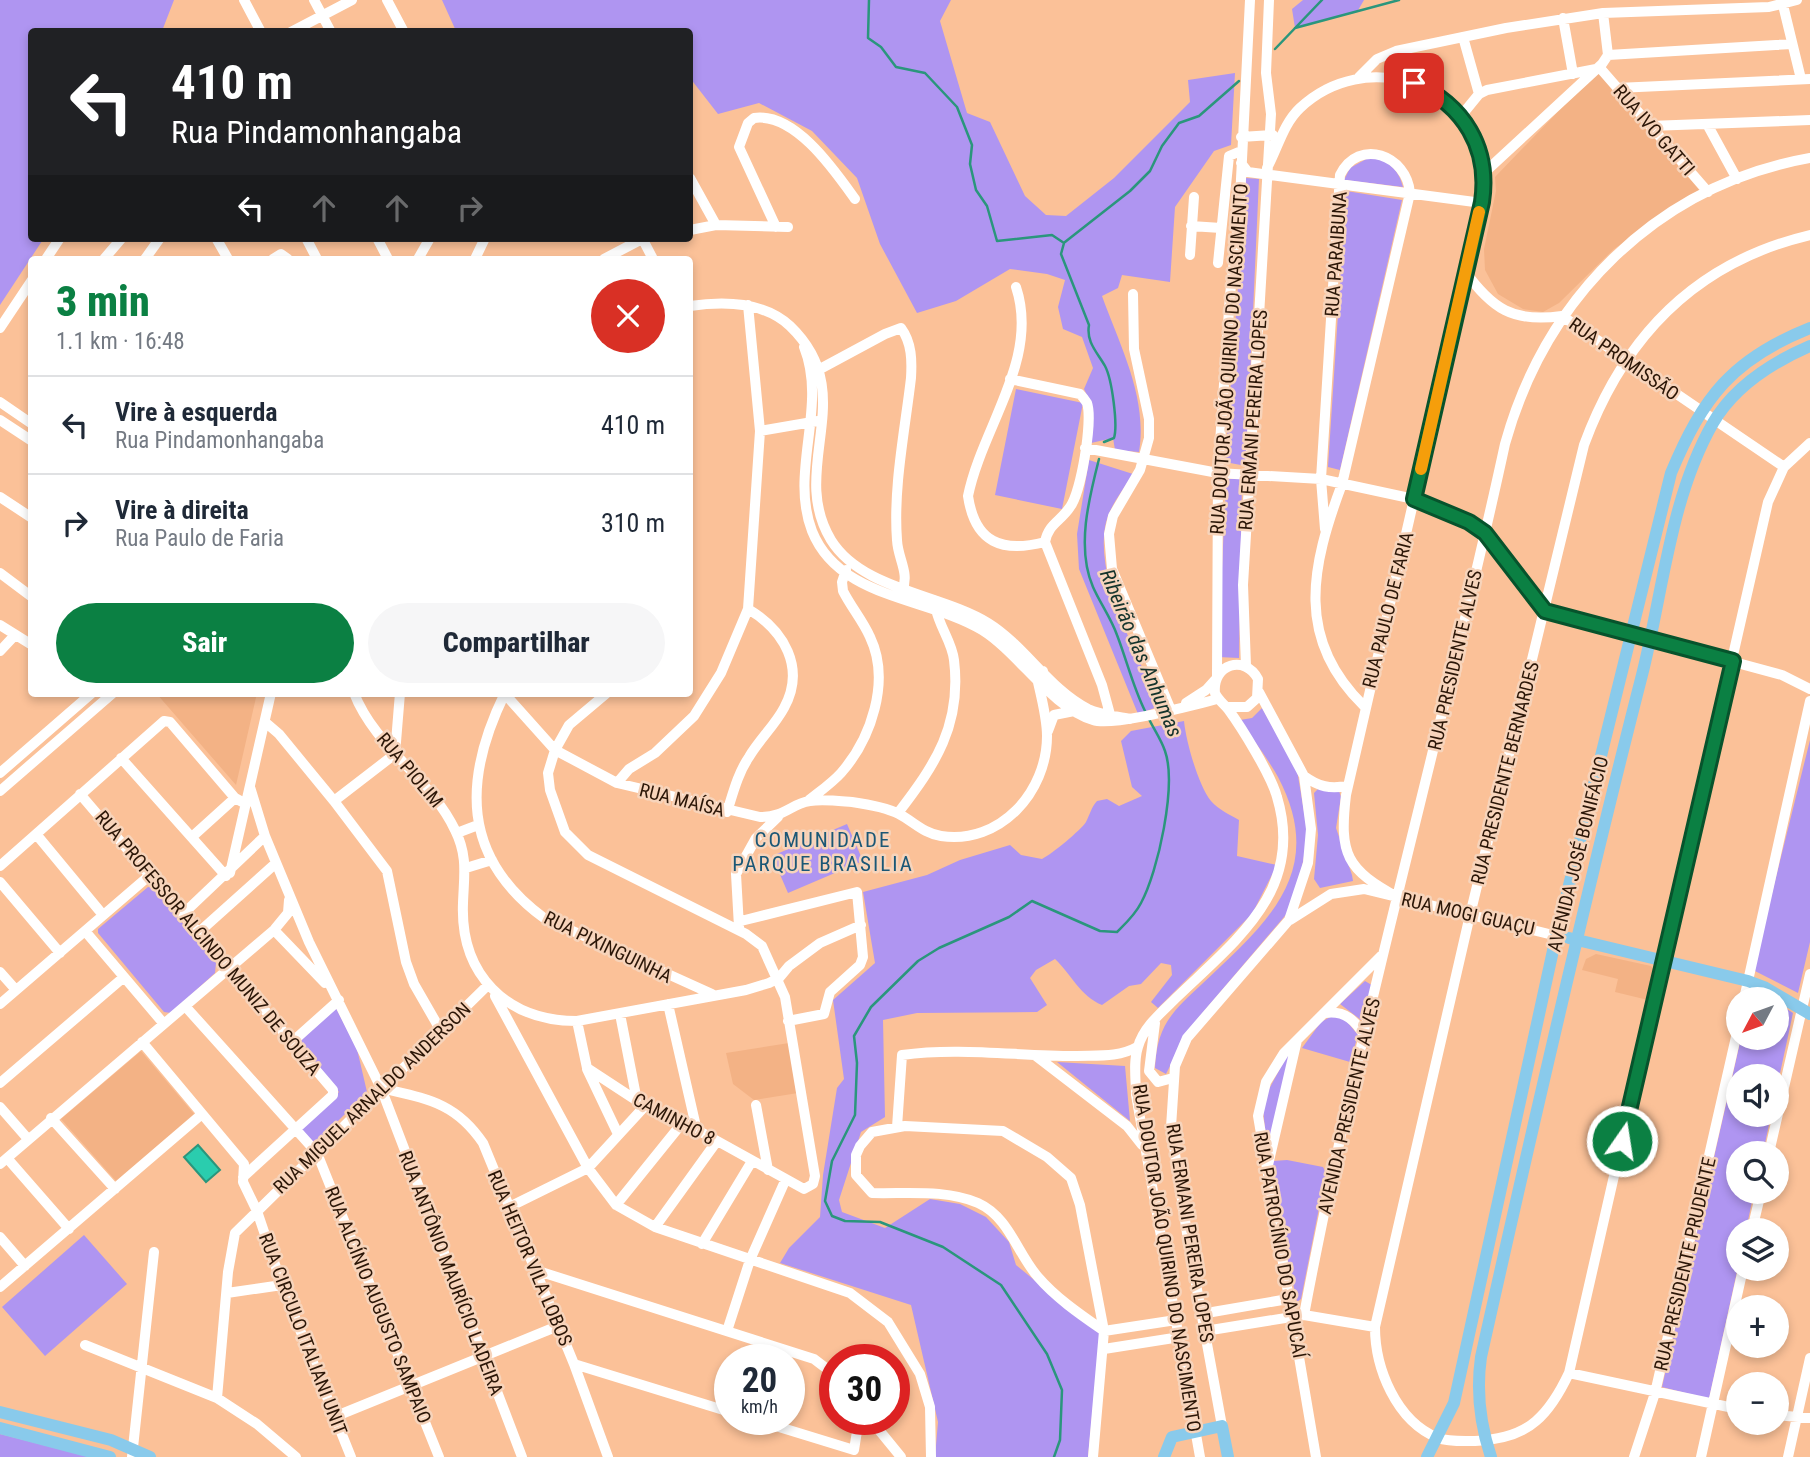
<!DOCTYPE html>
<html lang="pt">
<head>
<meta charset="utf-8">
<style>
  body { margin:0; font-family:"Roboto Condensed",sans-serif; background:#f6f6f7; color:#1f2937; height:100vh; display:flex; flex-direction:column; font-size:26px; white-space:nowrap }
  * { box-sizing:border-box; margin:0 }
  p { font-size:23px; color:#747a83 }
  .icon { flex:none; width:38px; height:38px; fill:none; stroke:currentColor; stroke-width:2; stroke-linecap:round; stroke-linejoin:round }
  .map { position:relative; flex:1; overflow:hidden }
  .drawer { position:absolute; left:28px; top:256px; width:665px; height:441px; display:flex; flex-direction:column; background:#fff; border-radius:7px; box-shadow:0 4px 10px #0003 }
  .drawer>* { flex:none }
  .banner { position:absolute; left:28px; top:28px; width:665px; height:214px; border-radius:7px; box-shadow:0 4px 10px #0003; background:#202124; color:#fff; overflow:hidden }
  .needle { width:46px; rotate:229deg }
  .buttons { position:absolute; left:1726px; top:987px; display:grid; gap:14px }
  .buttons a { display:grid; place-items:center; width:63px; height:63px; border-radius:50%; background:#fff; box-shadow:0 4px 10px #0003; font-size:35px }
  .speed { position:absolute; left:714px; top:1344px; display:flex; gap:14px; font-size:35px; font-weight:700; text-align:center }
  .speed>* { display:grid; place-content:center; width:91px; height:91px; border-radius:50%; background:#fff; box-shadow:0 4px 10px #0003; line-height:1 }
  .speed small { font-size:18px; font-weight:400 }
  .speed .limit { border:10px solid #d22; background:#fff; color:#111 }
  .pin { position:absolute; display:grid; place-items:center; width:60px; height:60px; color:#fff; margin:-30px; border-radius:14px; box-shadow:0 4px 10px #0006 }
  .me { position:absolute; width:77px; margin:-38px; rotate:13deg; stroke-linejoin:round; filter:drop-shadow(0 0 5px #0008) }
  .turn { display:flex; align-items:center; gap:24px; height:147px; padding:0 28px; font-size:32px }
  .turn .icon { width:91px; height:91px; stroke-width:2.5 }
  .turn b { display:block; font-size:49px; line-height:60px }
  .lanes { display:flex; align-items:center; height:66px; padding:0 28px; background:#0003; justify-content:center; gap:35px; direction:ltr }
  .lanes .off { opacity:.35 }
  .round { display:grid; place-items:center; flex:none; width:74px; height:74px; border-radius:37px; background:#f6f6f7 }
  .overview { display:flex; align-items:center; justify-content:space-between; height:119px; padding:0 28px }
  h1 { font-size:42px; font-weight:800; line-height:52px; color:#0b8043 }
  .primary-button { display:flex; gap:14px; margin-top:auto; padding:14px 28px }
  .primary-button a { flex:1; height:80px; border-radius:42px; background:#0b8043; color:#fff; font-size:28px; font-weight:800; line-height:80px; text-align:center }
  .primary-button a+a { background:#f6f6f7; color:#1f2937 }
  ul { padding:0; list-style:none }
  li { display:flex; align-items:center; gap:21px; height:98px; padding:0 28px; border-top:2px solid #e0e1e3 }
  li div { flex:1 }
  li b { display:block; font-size:26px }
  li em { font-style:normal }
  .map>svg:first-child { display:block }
  .built { fill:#f3b285 }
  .green { fill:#af95f1 }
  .water { fill:#2acdae; stroke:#2a967c; stroke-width:2 }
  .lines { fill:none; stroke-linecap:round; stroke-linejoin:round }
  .stream { stroke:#2a967c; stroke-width:2.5 }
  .minor { stroke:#fff; stroke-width:10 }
  .major { stroke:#89caeb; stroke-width:12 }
  .route-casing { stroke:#07532c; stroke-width:18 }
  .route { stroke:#0b8043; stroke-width:12 }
  .slow { stroke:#f59e0b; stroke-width:12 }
  .labels { text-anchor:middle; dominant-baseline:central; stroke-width:5; stroke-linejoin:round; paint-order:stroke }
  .street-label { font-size:19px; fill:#2b1607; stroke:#f7d4bb }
  .water-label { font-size:21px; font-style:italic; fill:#14332c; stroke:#f7d4bb }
  .neighbourhood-label { font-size:21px; letter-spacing:2px; fill:#1a5776; stroke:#f7d4bb }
</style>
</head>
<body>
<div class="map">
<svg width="1810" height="1457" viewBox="0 0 1810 1457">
  <rect width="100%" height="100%" fill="#fbc198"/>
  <path class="built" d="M1600 68 1699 190 1614 249 1559 303 1543 312 1523 309 1498 294 1485 270 1484 249 1496 191 1495 177Z
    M156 693H257L236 785Z
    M1596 954 1651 966 1655 972 1648 1000 1615 992 1618 979 1582 970 1586 959Z
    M789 1043 798 1093 754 1100 733 1084 726 1053Z
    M141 1051 194 1114 116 1181 61 1119Z"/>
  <path class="green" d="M0 0H174L162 31 32 32V238H44L0 305Z
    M442 0H951L940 21 967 113 990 122 1025 196 1046 215 1066 216 1114 178 1190 102 1188 80 1235 73 1231 145 1214 151 1175 207 1170 282 1122 275 1118 288 1102 296C1120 346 1148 398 1139 452L1115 450 1113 438 1091 443 1090 401 1084 389 1093 368 1082 337 1063 329 1058 307 1065 280 1047 274 1010 269 956 301 917 313 880 244 857 178 812 131 759 103 718 114 690 78V32L456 31Z
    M1303 0H1364L1357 12 1295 28 1292 9Z
    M1370 157C1388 159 1399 170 1403 187L1344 180 1350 168Z
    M1246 178 1259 179 1246 466 1225 462Z
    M1346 191 1402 200 1340 470 1328 467Z
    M1016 389 1083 403 1062 509 995 495Z
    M1089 460 1133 474C1123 490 1108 508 1105 527 1096 583 1138 655 1160 706L1138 714 1079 569 1077 534Z
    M1226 479H1242L1239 658 1218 657Z
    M1262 708 1297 770 1308 835 1295 904 1188 1030 1166 1074 1155 1068C1157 1025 1172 1012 1202 984 1267 923 1328 872 1278 777 1267 757 1252 739 1240 720L1252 718Z
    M1184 721C1186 741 1198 785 1211 801 1218 809 1230 815 1239 820L1237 856 1277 865 1252 914 1158 1008 1151 1002 1172 975 1171 965 1161 963 1141 984 1129 986 1102 1005C1080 996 1072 975 1055 959L1036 970 1030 978 1047 1005 1037 1012 917 1013 883 1020 885 1117 861 1132 839 1200 842 1212 885 1228 930 1199 960 1204 986 1217 1009 1242 1016 1265 1100 1334 1088 1457H935L938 1422 911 1305 780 1263 789 1248 820 1217 823 1175 837 1088 844 1079 833 1000 875 963 863 892 927 875 960 860 1010 845 1021 855 1042 859C1052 854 1081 830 1086 822 1090 814 1091 808 1097 801L1107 799 1119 806 1142 796 1132 787 1121 741 1131 731Z
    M1810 740V942L1798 993 1753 970Z
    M1318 789 1339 791 1341 797 1336 828 1352 875 1353 881 1320 888 1314 879 1318 835 1314 793Z
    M847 824 863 861 788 893 772 856Z
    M148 887 153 888 216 963 215 973 171 1013 164 1012 98 933V929Z
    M1365 981 1375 987 1367 1018 1361 1020 1340 1004Z
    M1776 1002 1793 1013 1776 1092V1076H1738V1115H1771L1763 1153H1738V1192H1754L1746 1230H1738V1267L1709 1399 1662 1387 1741 1038H1776Z
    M336 1008 357 1049 367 1092 314 1145 298 1131 339 1092 297 1044Z
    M1332 1016 1344 1018 1358 1035 1350 1062 1302 1048 1321 1022Z
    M1289 1052 1293 1055 1274 1135 1266 1136 1262 1102Z
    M1057 1062 1125 1066 1130 1121Z
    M1287 1160 1323 1167 1326 1173 1301 1299 1297 1302 1268 1169 1273 1161Z
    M84 1235 127 1284 45 1356 2 1307Z
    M0 1434 91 1457H0Z"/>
  <path class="water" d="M198 1145 220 1170 206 1182 184 1157Z"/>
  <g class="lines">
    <path class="stream" d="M869 0 868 38 881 47 896 67 925 73 957 107 972 145 970 164 976 190 987 206 997 241 1052 235 1064 243 1061 254 1089 325C1086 342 1097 352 1105 366 1112 379 1118 425 1114 438L1104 442
      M1295 28 1399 0
      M1275 49 1322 0
      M1065 242 1130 191 1150 171 1162 146 1179 123 1199 116 1239 81
      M1099 459C1089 498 1076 548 1093 587 1100 603 1111 618 1117 635 1127 661 1133 687 1145 711
      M1054 1457 1060 1440 1062 1390 1047 1354 1001 1285 943 1247 880 1222 845 1221 832 1216 825 1201 832 1161 855 1115 857 1063 854 1036 871 1007 918 961 939 948 1009 917 1032 901 1100 931 1117 932C1126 923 1135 915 1141 903 1158 872 1177 785 1165 751 1161 739 1153 728 1148 717"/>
    <path class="minor" d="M244 0 261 32
      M314 0 331 32
      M387 0 404 32
      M1783 5 1801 79
      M1563 18 1573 74
      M291 32 352 0
      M1463 37 1479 94
      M1608 55 1792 44
      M1600 68 1708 192
      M1359 77 1377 59 1396 51 1506 28 1603 13 1769 7 1797 0
      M1617 88 1810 79
      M1461 116 1479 94 1487 90 1596 69
      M1707 124 1737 179
      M1650 126 1810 120
      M1241 137 1273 135
      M1241 163 1248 172 1482 203
      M1267 168C1278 148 1283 124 1300 108 1365 47 1471 82 1485 171 1487 181 1483 193 1482 203L1346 795C1339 855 1346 869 1399 898
      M1485 172 1602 64 1608 55 1603 13
      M690 178 716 225
      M1191 226 1221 228
      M776 227 739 147 748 123 754 118C795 112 835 171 855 199
      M690 230 716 225 788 227
      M1810 235C1696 262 1624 336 1584 445L1470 915 1375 1327C1375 1368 1396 1421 1438 1438 1449 1442 1464 1441 1475 1441 1497 1440 1519 1436 1536 1421 1550 1409 1561 1390 1569 1373L1768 502 1784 467 1810 443
      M216 238 228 259
      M306 238 317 259
      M377 238 388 259
      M642 238 653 259
      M1190 255 1194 197
      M46 259 60 238
      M104 259 121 239
      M145 259 160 238
      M273 259 281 254 288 259
      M418 259 430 238
      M475 259 485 238
      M604 259 644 238
      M1218 263 1229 156 1241 151
      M1464 270C1492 309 1513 323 1562 316L1784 467
      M1016 287C1040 359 982 427 968 496 975 543 1002 553 1045 542
      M1133 294 1134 349 1149 419V438L1140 470 1113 516 1109 534 1112 569 1170 708
      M690 306C724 301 763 301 790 326 862 395 787 467 831 540 862 590 941 594 988 623 1025 646 1049 689 1088 709 1101 715 1116 716 1130 719
      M0 328 32 280
      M804 347C828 407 789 471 812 531 839 599 927 597 982 630 1019 653 1051 707 1093 720 1113 727 1192 705 1218 699
      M820 369 885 334 901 328C912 343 912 361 911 378 905 430 893 488 897 540 898 560 910 572 902 592
      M1010 379 1080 394C1083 397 1085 400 1087 403 1093 420 1081 493 1070 507 1061 521 1048 524 1045 542L1102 685 1111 718
      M0 402 32 424
      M0 420 32 441
      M760 431 818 421
      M1085 448 1218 473 1321 479 1414 499 1469 522 1485 533 1545 611 1782 675 1810 689
      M0 497 32 518
      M1325 529 1321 479 1340 175C1359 137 1407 155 1410 193L1342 484C1311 567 1295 639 1364 706
      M0 573 32 597
      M0 625 32 645
      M0 651 15 635
      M1246 666 1243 585 1271 114 1266 73 1269 0
      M1217 676 1218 473 1230 295 1239 219 1250 0
      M354 693C375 747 431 779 455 830 468 856 464 875 463 903 460 974 506 1021 577 1021L746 990 769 983 779 978 789 966 820 943 861 925
      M504 693 555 750 617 783 760 817C786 817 790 804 810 801 823 799 839 801 852 802 866 804 887 808 899 814 914 822 923 833 941 836 1000 845 1047 792 1047 736 1047 717 1041 696 1037 678L1043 671
      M505 693C463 779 461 857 544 918L712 994
      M1186 703 1206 690 1215 680
      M265 722 279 734 334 801 387 871 406 962 414 984 441 1031
      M1048 731 1054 715 1074 711
      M121 758 226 876
      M0 773 92 693
      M1304 776C1319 787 1330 789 1347 786
      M617 783 629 769 655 753 694 716 721 673 748 609 760 431 748 305
      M250 787 265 836 309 942 381 1088 522 1457
      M0 791 113 693
      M80 794 333 1090V1095L243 1177
      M334 801 395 754 400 693
      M808 801C819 792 832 783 841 773 871 739 891 681 870 637 863 621 851 607 843 591L842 582 846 570
      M727 812C733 793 738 773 749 757 759 740 775 725 784 708 806 668 784 630 748 609
      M898 813C935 765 962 725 954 660 952 642 939 626 936 609
      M457 833 478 825
      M36 834 103 915
      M193 836 235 798
      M0 866 164 721 170 722 235 798 246 804
      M466 868 492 860
      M230 873 271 693
      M0 882 60 953
      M183 914 265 836
      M1290 920 1331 894 1364 889 1557 936
      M741 921 857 892 863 957 860 965 830 992 824 1014 788 1021
      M739 927 736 874 756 838 778 817
      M274 930 325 983
      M85 931 164 1024
      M198 933 276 863
      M0 972 16 990
      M495 996 588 1168 616 1205 655 1227 850 1293 888 1322 920 1374 930 1407 931 1457
      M1744 999 1810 701
      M0 1004 150 875
      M668 1004 697 1131
      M185 1006 317 1153 439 1457
      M1325 1013C1345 1010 1356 1021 1365 1037
      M620 1014 637 1101
      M577 1021 587 1068 645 1106 683 1122 804 1189 813 1184 815 1176 785 997 762 946 746 934 588 855 565 832 550 790 548 773 555 750 569 725 607 693
      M1155 1023 1149 1071 1158 1082 1173 1078
      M142 1042 244 1164 243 1182 257 1211 282 1285 351 1457
      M292 1042 339 1000
      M1036 1056 1127 1126 1142 1145
      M587 1069 618 1134
      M0 1083 124 977
      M381 1088C427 1099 455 1102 483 1143L574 1364 608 1457
      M756 1105 768 1170
      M0 1107 28 1139
      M51 1118 115 1189
      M897 1127 902 1055C958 1047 1018 1056 1074 1056 1096 1055 1118 1058 1137 1047
      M1769 1153 1810 974
      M7 1158 69 1229
      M0 1164 274 930 288 913 289 900
      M1268 1165 1297 1040
      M616 1205 683 1122
      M509 1207 588 1168 645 1106
      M655 1227 717 1141
      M1752 1230 1761 1192
      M0 1237 25 1266
      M702 1244 752 1161
      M535 1270 814 1359 835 1375
      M0 1287 202 1114
      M227 1293 282 1285
      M1201 1314 1288 1299
      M1304 1315C1359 1022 1442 735 1505 444 1546 297 1657 185 1810 158
      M727 1331 750 1260 785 1181
      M1104 1331 1176 1320
      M1205 1331 1304 1315 1375 1327
      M85 1345 217 1398 257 1424 296 1457
      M1104 1349 1180 1337
      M574 1364 730 1412
      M1569 1373 1738 1409
      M217 1398 228 1272 235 1233 488 985
      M1776 1415 1810 1418
      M334 1417 558 1326
      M753 1419 854 1450 859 1419
      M870 1419 901 1457
      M1222 1426 1188 1240 1171 1127 1175 1066 1187 1038 1289 920 1308 863 1311 829 1304 776 1259 692
      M132 1457 154 1252
      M1093 1457 1104 1331 1080 1205 1071 1178 1047 1157 1003 1131 905 1126 872 1132 860 1146 856 1155V1175L872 1193C906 1194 946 1189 978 1203 1009 1217 1017 1253 1038 1277 1056 1298 1081 1315 1104 1331
      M1200 1457 1136 1095C1136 1080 1133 1062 1138 1047 1143 1027 1163 1011 1177 997 1236 940 1305 890 1277 797 1271 775 1242 728 1228 709 1223 703 1218 700 1215 693 1212 664 1245 654 1258 679L1257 698 1247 707H1227
      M1316 1457 1258 1116 1266 1082 1284 1053 1383 954
      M1634 1457 1655 1393 1738 1028
      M1701 1457 1743 1269
      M1788 1457 1810 1358"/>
    <path class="major" d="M1569 938 1748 981 1764 987 1810 1014
      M0 1412 111 1440 150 1457
      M0 1428 110 1457
      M1164 1457 1172 1437 1222 1426 1228 1457
      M1427 1457 1454 1403 1554 946 1671 473C1703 397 1732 359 1810 328
      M1491 1457C1480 1424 1476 1392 1481 1357 1532 1129 1584 901 1642 675 1663 592 1670 498 1713 423 1734 387 1773 362 1810 346"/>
  </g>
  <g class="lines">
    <g class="route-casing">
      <path id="route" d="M1414 83C1464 105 1490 148 1482 202L1414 499 1469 522 1485 533 1545 611 1733 661 1622 1141"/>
    </g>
    <use href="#route" class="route"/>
    <path class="slow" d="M1421 469 1479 212"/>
  </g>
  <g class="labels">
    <g class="street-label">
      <text transform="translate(1654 130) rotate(49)">RUA IVO GATTI</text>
      <text transform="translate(1336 254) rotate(-86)">RUA PARAIBUNA</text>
      <text transform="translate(1229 359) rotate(-86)">RUA DOUTOR JOÃO QUIRINO DO NASCIMENTO</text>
      <text transform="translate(1624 359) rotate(35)">RUA PROMISSÃO</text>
      <text transform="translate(1253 420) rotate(-86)">RUA ERMANI PEREIRA LOPES</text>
      <text transform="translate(1388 610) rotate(-76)">RUA PAULO DE FARIA</text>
      <text transform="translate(1455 660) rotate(-77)">RUA PRESIDENTE ALVES</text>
      <text transform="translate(410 770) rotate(50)">RUA PIOLIM</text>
      <text transform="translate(1505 773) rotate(-76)">RUA PRESIDENTE BERNARDES</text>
      <text transform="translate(682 800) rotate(14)">RUA MAÍSA</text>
      <text transform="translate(1578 854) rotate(-76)">AVENIDA JOSÉ BONIFÁCIO</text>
      <text transform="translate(1468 914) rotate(13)">RUA MOGI GUAÇU</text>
      <text transform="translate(208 943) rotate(50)">RUA PROFESSOR ALCINDO MUNIZ DE SOUZA</text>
      <text transform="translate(608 947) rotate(26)">RUA PIXINGUINHA</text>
      <text transform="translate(372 1098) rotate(-44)">RUA MIGUEL ARNALDO ANDERSON</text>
      <text transform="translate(1349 1106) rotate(-77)">AVENIDA PRESIDENTE ALVES</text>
      <text transform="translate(674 1119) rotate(28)">CAMINHO 8</text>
      <text transform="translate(1190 1233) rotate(81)">RUA ERMANI PEREIRA LOPES</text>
      <text transform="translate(1280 1245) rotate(80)">RUA PATROCÍNIO DO SAPUCAÍ</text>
      <text transform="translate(530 1258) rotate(67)">RUA HEITOR VILA LOBOS</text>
      <text transform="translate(1167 1258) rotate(81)">RUA DOUTOR JOÃO QUIRINO DO NASCIMENTO</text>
      <text transform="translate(1685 1264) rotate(-77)">RUA PRESIDENTE PRUDENTE</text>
      <text transform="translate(451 1273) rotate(69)">RUA ANTÔNIO MAURÍCIO LADEIRA</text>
      <text transform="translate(378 1305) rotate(68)">RUA ALCÍNIO AUGUSTO SAMPAIO</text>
      <text transform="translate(303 1334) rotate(69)">RUA CIRCULO ITALIANI UNIT</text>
    </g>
    <g class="water-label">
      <text transform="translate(1141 653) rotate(67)">Ribeirão das Anhumas</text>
    </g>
    <g class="neighbourhood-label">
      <text x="823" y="840">COMUNIDADE<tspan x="823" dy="24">PARQUE BRASILIA</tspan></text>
    </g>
  </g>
</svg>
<div class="buttons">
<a><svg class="needle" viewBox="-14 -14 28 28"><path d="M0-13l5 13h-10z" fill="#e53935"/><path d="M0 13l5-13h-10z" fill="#747a83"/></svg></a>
<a><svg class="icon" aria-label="sound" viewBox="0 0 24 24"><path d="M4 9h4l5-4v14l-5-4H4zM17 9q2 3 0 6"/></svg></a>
<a><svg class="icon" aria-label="search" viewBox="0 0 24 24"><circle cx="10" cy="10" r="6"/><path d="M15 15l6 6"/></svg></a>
<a><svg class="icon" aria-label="layers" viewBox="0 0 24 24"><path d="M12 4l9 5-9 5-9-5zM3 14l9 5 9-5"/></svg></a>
<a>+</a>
<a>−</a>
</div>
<div class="speed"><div>20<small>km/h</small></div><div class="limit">30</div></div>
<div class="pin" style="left:1414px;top:83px;background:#d93025"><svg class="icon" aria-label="arrive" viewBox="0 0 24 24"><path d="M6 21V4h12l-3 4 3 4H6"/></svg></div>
<svg class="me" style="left:1622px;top:1141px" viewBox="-20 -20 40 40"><circle r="17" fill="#0b8043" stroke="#fff" stroke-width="3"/><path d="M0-11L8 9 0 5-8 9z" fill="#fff"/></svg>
<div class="banner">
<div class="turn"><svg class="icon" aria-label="left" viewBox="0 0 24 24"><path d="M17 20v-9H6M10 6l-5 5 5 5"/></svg><div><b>410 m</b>Rua Pindamonhangaba</div></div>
<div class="lanes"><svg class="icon" aria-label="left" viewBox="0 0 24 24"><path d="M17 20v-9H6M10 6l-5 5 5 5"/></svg><svg class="icon off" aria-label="ahead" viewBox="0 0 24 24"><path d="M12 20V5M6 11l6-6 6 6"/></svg><svg class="icon off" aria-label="ahead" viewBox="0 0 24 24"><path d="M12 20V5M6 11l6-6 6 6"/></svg><svg class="icon off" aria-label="right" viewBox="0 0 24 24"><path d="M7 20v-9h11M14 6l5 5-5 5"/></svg></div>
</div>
<section class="drawer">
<div class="overview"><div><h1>3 min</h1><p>1.1 km · 16:48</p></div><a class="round" style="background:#d93025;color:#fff"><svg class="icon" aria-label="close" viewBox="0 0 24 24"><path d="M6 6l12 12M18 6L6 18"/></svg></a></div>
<ul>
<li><svg class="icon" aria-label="left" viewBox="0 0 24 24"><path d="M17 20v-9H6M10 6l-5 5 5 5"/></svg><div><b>Vire à esquerda</b><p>Rua Pindamonhangaba</p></div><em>410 m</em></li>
<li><svg class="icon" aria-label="right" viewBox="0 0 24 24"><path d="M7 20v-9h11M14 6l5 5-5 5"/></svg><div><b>Vire à direita</b><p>Rua Paulo de Faria</p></div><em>310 m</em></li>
</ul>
<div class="primary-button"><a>Sair</a><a>Compartilhar</a></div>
</section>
</div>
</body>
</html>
